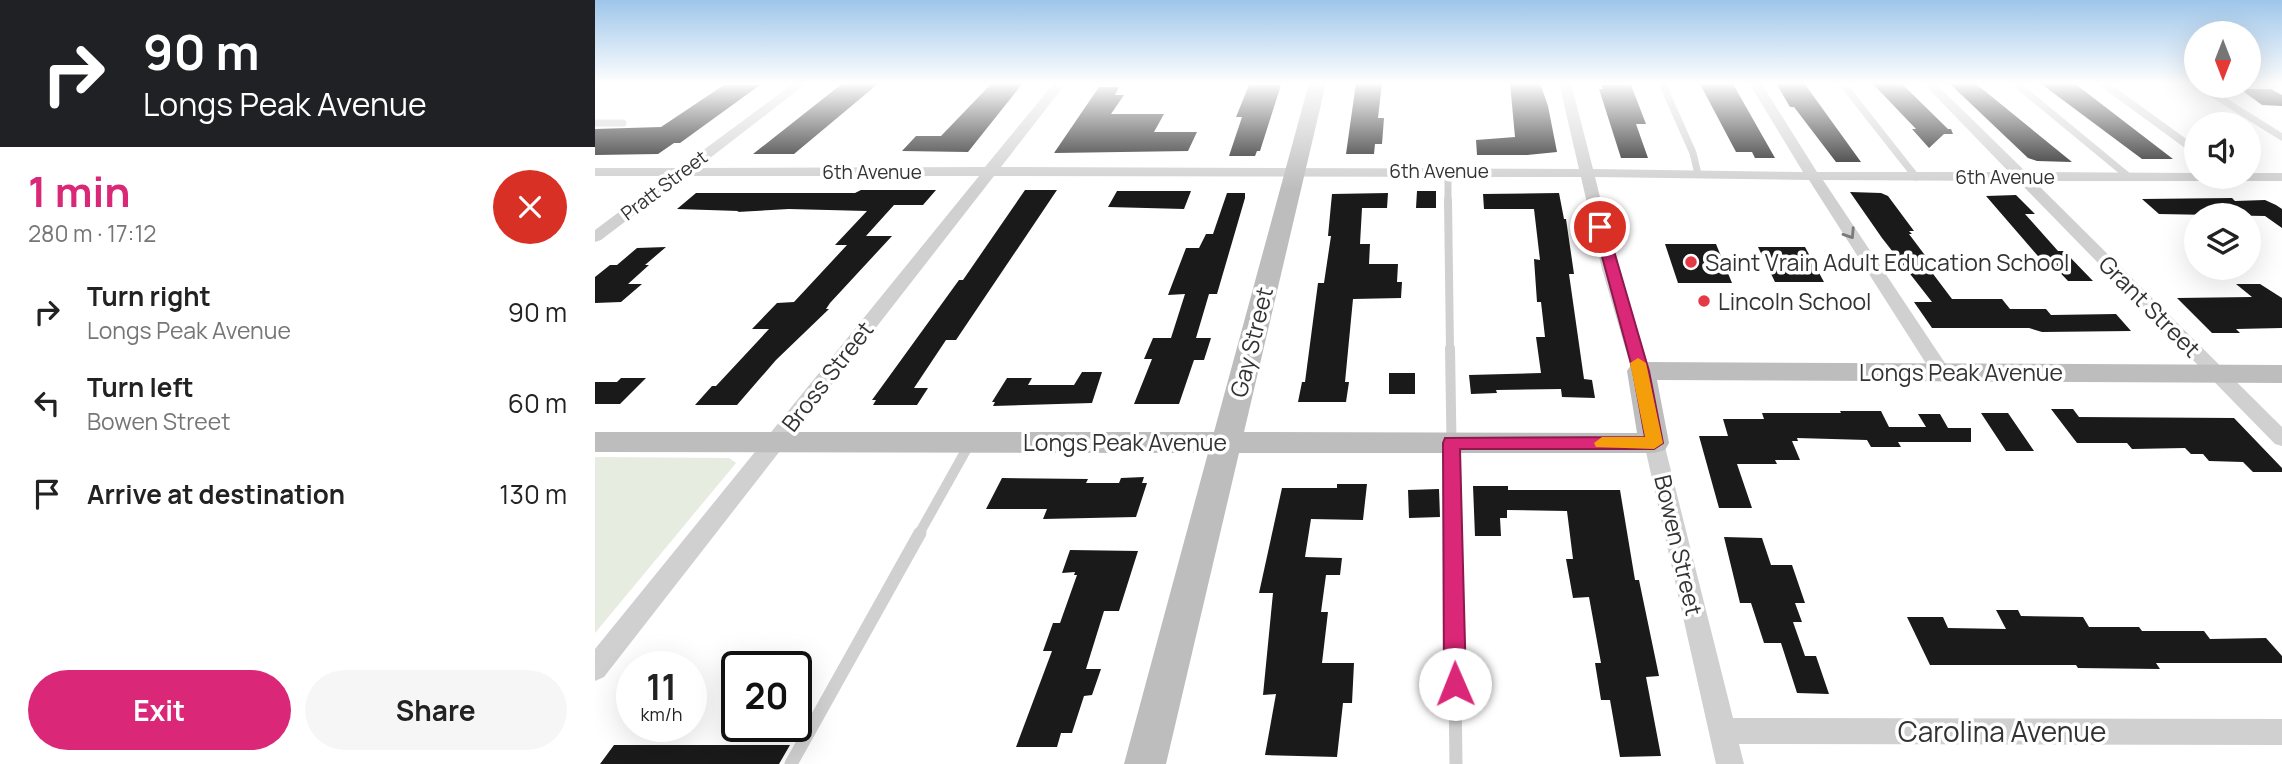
<!DOCTYPE html>
<html lang="en">
<head>
<meta charset="utf-8">
<style>
  body { margin:0; font-family:Manrope,sans-serif; background:#f6f6f6; color:#222; height:100vh; display:flex; flex-direction:column; font-size:26px; white-space:nowrap }
  * { box-sizing:border-box; margin:0 }
  p { font-size:23px; color:#767676 }
  .icon { flex:none; width:38px; height:38px; fill:none; stroke:currentColor; stroke-width:2; stroke-linecap:round; stroke-linejoin:round }
  .map { position:relative; flex:1; overflow:hidden }
  .panel { display:flex; flex-direction:column; background:#fff; width:595px }
  .panel>* { flex:none }
  .top-card { background:#202124; color:#fff; overflow:hidden }
  .needle { width:46px; rotate:180deg }
  .fabs { position:absolute; left:1589px; top:21px; display:grid; gap:14px }
  .fabs a { display:grid; place-items:center; width:77px; height:77px; border-radius:50%; background:#fff; box-shadow:0 7px 28px #0002; font-size:35px }
  .speed { position:absolute; left:21px; top:651px; display:flex; gap:14px; font-size:35px; font-weight:700; text-align:center }
  .speed>* { display:grid; place-content:center; width:91px; height:91px; border-radius:50%; background:#fff; box-shadow:0 7px 28px #0002; line-height:1 }
  .speed small { font-size:18px; font-weight:400 }
  .speed .limit { border:4px solid #111; border-radius:10px; background:#fff; color:#111 }
  .pin { position:absolute; display:grid; place-items:center; width:60px; height:60px; color:#fff; margin:-30px; border:4px solid #fff; border-radius:50%; box-shadow:0 2px 7px #0007 }
  .me { position:absolute; width:77px; margin:-38px; rotate:359deg; stroke-linejoin:round; filter:drop-shadow(0 0 5px #0008) }
  .turn { display:flex; align-items:center; gap:24px; height:147px; padding:0 28px; font-size:32px }
  .turn .icon { width:91px; height:91px; stroke-width:2.5 }
  .turn b { display:block; font-size:49px; line-height:60px }
  .round { display:grid; place-items:center; flex:none; width:74px; height:74px; border-radius:37px; background:#f6f6f6 }
  .overview { display:flex; align-items:center; justify-content:space-between; height:119px; padding:0 28px }
  h1 { font-size:42px; font-weight:700; line-height:52px; color:#db2777 }
  .button { display:flex; gap:14px; margin-top:auto; padding:14px 28px }
  .button a { flex:1; height:80px; border-radius:42px; background:#db2777; color:#fff; font-size:28px; font-weight:700; line-height:80px; text-align:center }
  .button a+a { background:#f6f6f6; color:#222 }
  ul { padding:0; list-style:none }
  li { display:flex; align-items:center; gap:21px; height:91px; padding:0 28px }
  li div { flex:1 }
  li b { display:block; font-size:26px }
  li em { font-style:normal }
  main { display:flex; flex:1; min-height:0 }
  .map>svg:first-child { display:block }
  .green { fill:#e6ecdf }
  .building { fill:#1a1a1a }
  .lines { fill:none; stroke-linecap:round; stroke-linejoin:round }
  .lane-far3 { stroke:#d0d0d0; stroke-width:7 }
  .lane-far2 { stroke:#d0d0d0; stroke-width:8 }
  .lane-far1 { stroke:#d0d0d0; stroke-width:10 }
  .lane { stroke:#d0d0d0; stroke-width:13 }
  .street { fill:#d0d0d0; fill-rule:evenodd }
  .secondary { fill:#bdbdbd; fill-rule:evenodd }
  .oneway { stroke:#7a7a7a }
  .route { fill:#db2777; stroke:#8e194d; stroke-width:2 }
  .slow { fill:#f59e0b }
  .poi-dot { fill:#e63946; stroke:#fff; stroke-width:2.5 }
  .labels { text-anchor:middle; dominant-baseline:central; stroke-width:7; stroke-linejoin:round; paint-order:stroke }
  .far-street-label { font-size:19px; fill:#333; stroke:#fff }
  .poi-label { font-size:23px; fill:#333; stroke:#fff; text-anchor:start }
  .street-label { font-size:23px; fill:#333; stroke:#fff }
  .near-street-label { font-size:28px; fill:#333; stroke:#fff }
</style>
</head>
<body>
<main>
<section class="panel">
<div class="top-card">
<div class="turn"><svg class="icon" aria-label="right" viewBox="0 0 24 24"><path d="M7 20v-9h11M14 6l5 5-5 5"/></svg><div><b>90 m</b>Longs Peak Avenue</div></div>
</div>
<div class="overview"><div><h1>1 min</h1><p>280 m · 17:12</p></div><a class="round" style="background:#d93025;color:#fff"><svg class="icon" aria-label="close" viewBox="0 0 24 24"><path d="M6 6l12 12M18 6L6 18"/></svg></a></div>
<ul>
<li><svg class="icon" aria-label="right" viewBox="0 0 24 24"><path d="M7 20v-9h11M14 6l5 5-5 5"/></svg><div><b>Turn right</b><p>Longs Peak Avenue</p></div><em>90 m</em></li>
<li><svg class="icon" aria-label="left" viewBox="0 0 24 24"><path d="M17 20v-9H6M10 6l-5 5 5 5"/></svg><div><b>Turn left</b><p>Bowen Street</p></div><em>60 m</em></li>
<li><svg class="icon" aria-label="arrive" viewBox="0 0 24 24"><path d="M6 21V4h12l-3 4 3 4H6"/></svg><div><b>Arrive at destination</b></div><em>130 m</em></li>
</ul>
<div class="button"><a>Exit</a><a>Share</a></div>
</section>
<div class="map">
<svg width="1687" height="764" viewBox="0 0 1687 764">
  <rect width="100%" height="100%" fill="#fff"/>
  <path class="green" d="M0 457 134 458 141 463 0 633Z"/>
  <path class="building" d="M248 83H284L199 154H158Z
    M397 83H428L373 152 307 151 321 136H346Z
    M761 83H787L783 118H789L787 144H780L779 154H751Z
    M915 83H945L953 106 962 152 932 155H882L881 140 920 137Z
    M1181 83H1209L1266 162H1241L1199 107H1195Z
    M1277 83H1306L1353 129H1356L1358 134H1349L1334 148 1317 129H1321Z
    M1354 83H1380L1477 162 1442 161 1433 158Z
    M1445 83H1478L1483 86 1578 159H1547Z
    M1105 84H1138L1180 158H1160L1157 152H1141Z
    M129 85H165L85 143H79L63 154 0 155V129L66 127Z
    M654 85H686L665 151H662L660 156H634L647 117H641Z
    M1006 85H1036L1051 124H1041L1053 158H1026L1004 89H1008Z
    M504 87H524L520 95H529L516 114H569L559 132H602L593 151 459 153Z
    M1645 89H1676L1687 95V106L1667 105Z
    M266 190H341L328 205H299L271 236H297L235 303 231 309H234L181 360 142 405H100L117 386H121L174 329H157L182 303 199 302 252 245H240L272 211 194 209 142 212 144 211 82 209 101 193H260Z
    M430 190H462L361 340H351L319 388H333L322 405H278L281 400H277L293 378 364 280H368Z
    M522 191H596L589 209 513 207Z
    M822 191H841V208H821Z
    M1255 192 1286 193 1293 196 1319 231H1314L1317 234H1314L1332 258H1326L1357 299H1407L1415 309H1451L1456 315 1521 314 1536 331 1447 332 1434 328H1337L1319 302H1337L1287 238Z
    M632 193H650V198L622 294H614L601 338H616L609 360H599L584 404H539L557 359H549L558 338H576L590 294 573 295 591 248H604L611 234H618Z
    M793 193 792 208H767L765 244H775L774 264H803L802 282H807L806 298 758 299 750 382H754L751 402H703L707 382H710L723 283H729L736 236H733L737 194Z
    M964 193 969 219H971L979 274H974L989 379 997 380 1000 398 967 397 966 389 901 390 902 393 876 394 874 375 946 373 941 337H950L946 302H942L939 259 945 260 939 209H889L888 194Z
    M1421 195 1440 214H1430L1463 251H1469L1498 281H1473L1456 263H1449L1391 196Z
    M1637 198 1640 201 1670 200 1681 205 1687 209V228L1670 216 1564 214 1547 199Z
    M1070 244H1121L1137 283H1083Z
    M71 247 50 265H54L33 284H47L26 302 0 303V277L15 265H22L42 248Z
    M1163 247H1210L1229 282H1180Z
    M1641 284H1665L1687 298V328L1641 329 1645 333H1617L1582 298 1657 297Z
    M487 372H507L497 403 398 406 400 402H397L412 378H437L433 385H479Z
    M794 373H820V394H794Z
    M26 378H51L25 404H0V382H22Z
    M1456 409H1478L1484 417 1639 418 1687 468V472H1658L1648 462 1614 461 1608 454H1596L1590 448 1537 449 1532 443H1482Z
    M1245 411H1286L1294 427H1331L1323 414H1345L1353 428H1376V442H1303L1306 447H1276L1272 440 1202 438 1203 441H1197L1205 460H1180L1182 464H1142L1157 508H1124L1104 436H1133L1128 419H1169L1167 413H1246Z
    M1386 413H1413L1439 451H1411Z
    M549 477 547 483H552L541 517 448 519 452 509H391L407 478 493 479 491 483H524L526 478Z
    M742 484H772L768 520 716 519 710 557 747 558 745 575H731L726 612H733L727 663H759L757 703H748L742 757 670 755 681 694 668 695 678 593H664L687 488H742Z
    M878 486H913V490H1025L1040 580H1044L1064 676 1051 677 1066 756 1025 757 1015 700H1006L1000 663H1006L994 597 978 598 971 559H978L972 511 912 510V518H905L906 536H880Z
    M844 489 845 517 814 518 813 490Z
    M1129 537 1167 538 1176 565H1197L1210 603H1200L1207 622H1198L1210 656H1221L1234 694 1202 693 1186 643H1169L1156 603H1145Z
    M475 550 543 551 524 611H509L491 669H506L497 695 489 696 477 733H466L462 747H421L457 651H448L458 623H465L482 575H479L480 572 467 573Z
    M1401 610H1423L1426 616 1488 617 1494 627H1544L1547 631H1609L1615 639 1671 638 1687 656V663H1561L1565 669 1483 668 1481 665H1335L1312 617H1348L1353 628 1411 629Z
    M19 745H195L184 764H5Z"/>
  <g class="lines">
    <path class="lane-far3" d="M1067 83 1098 153 1103 174
      M1247 83 1321 177
      M1420 83 1534 177
      M1605 86 1687 137
      M0 123H28
      M853 171V202"/>
    <path class="lane-far2" d="M853 200 855 350"/>
    <path class="lane-far1" d="M855 348 858 534
      M324 534 375 443"/>
    <path class="lane" d="M858 533 861 764
      M196 764 325 533"/>
    <path class="street" d="M199 83H212L102 168 390 167 459 83H471L406 167 984 169 964 83H976L998 169 1208 172 1154 83H1166L1222 172H1414L1328 83H1340L1431 172 1601 173V177H1654V173H1687V181H1439L1687 427V446L1680 444 1423 181 1228 180 1356 372 1353 376H1339L1214 180 1000 177 1023 269 1055 371 1053 375H1039L1037 371 1007 269 986 177 399 176 9 677 0 681V649L384 176H90L6 240 0 242V230L72 176H0V168H84Z
      M1501 83H1514L1601 146V156Z
      M1059 436 1066 438 1069 443 1138 718 1687 719V745L1144 744 1149 764H1121L1049 443 1052 438Z"/>
    <path class="secondary" d="M714 83H731L649 432 1042 433 1032 371 1036 365 1046 362 1687 365V383L1062 380 1074 443 1070 450 1059 453H644L571 764H529L613 453 0 452V432H619Z"/>
  </g>
  <defs><path id="oneway-chevron" d="M-2-3.5L2.5 0L-2 3.5" fill="none" stroke-width="1.6" stroke-linecap="round" stroke-linejoin="round" transform="scale(1.75)"/></defs>
  <use class="oneway" href="#oneway-chevron" transform="translate(1255 234) rotate(57)"/>
  <linearGradient id="sky" x2="0" y2="1"><stop stop-color="#9ec6ea"/><stop offset="0.44" stop-color="#fff"/><stop offset="1" stop-color="#fff" stop-opacity="0"/></linearGradient>
  <rect width="1687" height="189" fill="url(#sky)"/>
  <path class="route" d="M1005 223 1012 227 1054 371 1068 443 1059 449H865L871 684 868 691 860 694 852 691 849 684 848 443 850 438 1050 437 1038 371 999 227Z"/>
  <path class="slow" d="M1043 358 1051 363 1068 443 1059 449 1001 447 999 443 1007 437H1050L1035 363Z"/>
  <g class="poi-dot">
    <circle cx="1096" cy="262" r="7"/>
    <circle cx="1109" cy="301" r="7"/>
  </g>
  <g class="labels">
    <g class="far-street-label">
      <text x="844" y="171">6th Avenue</text>
      <text x="277" y="172">6th Avenue</text>
      <text x="1410" y="177">6th Avenue</text>
      <text transform="translate(69 185) rotate(-37)">Pratt Street</text>
    </g>
    <g class="poi-label">
      <text x="1110" y="262">Saint Vrain Adult Education School</text>
      <text x="1123" y="301">Lincoln School</text>
    </g>
    <g class="street-label">
      <text transform="translate(1555 306) rotate(45)">Grant Street</text>
      <text transform="translate(656 342) rotate(-76)">Gay Street</text>
      <text x="1366" y="372">Longs Peak Avenue</text>
      <text transform="translate(232 376) rotate(-52)">Bross Street</text>
      <text x="530" y="442">Longs Peak Avenue</text>
      <text transform="translate(1084 545) rotate(77)">Bowen Street</text>
    </g>
    <g class="near-street-label">
      <text x="1407" y="731">Carolina Avenue</text>
    </g>
  </g>
</svg>
<div class="fabs">
<a><svg class="needle" viewBox="-14 -14 28 28"><path d="M0-13l5 13h-10z" fill="#e53935"/><path d="M0 13l5-13h-10z" fill="#767676"/></svg></a>
<a><svg class="icon" aria-label="sound" viewBox="0 0 24 24"><path d="M4 9h4l5-4v14l-5-4H4zM17 9q2 3 0 6"/></svg></a>
<a><svg class="icon" aria-label="layers" viewBox="0 0 24 24"><path d="M12 4l9 5-9 5-9-5zM3 14l9 5 9-5"/></svg></a>
</div>
<div class="speed"><div>11<small>km/h</small></div><div class="limit">20</div></div>
<div class="pin" style="left:1005px;top:227px;background:#d93025"><svg class="icon" aria-label="arrive" viewBox="0 0 24 24"><path d="M6 21V4h12l-3 4 3 4H6"/></svg></div>
<svg class="me" style="left:860px;top:684px" viewBox="-20 -20 40 40"><circle r="19" fill="#fff"/><path d="M0-13L10 11 0 6-10 11z" fill="#db2777"/></svg>
</div>
</main>
</body>
</html>
